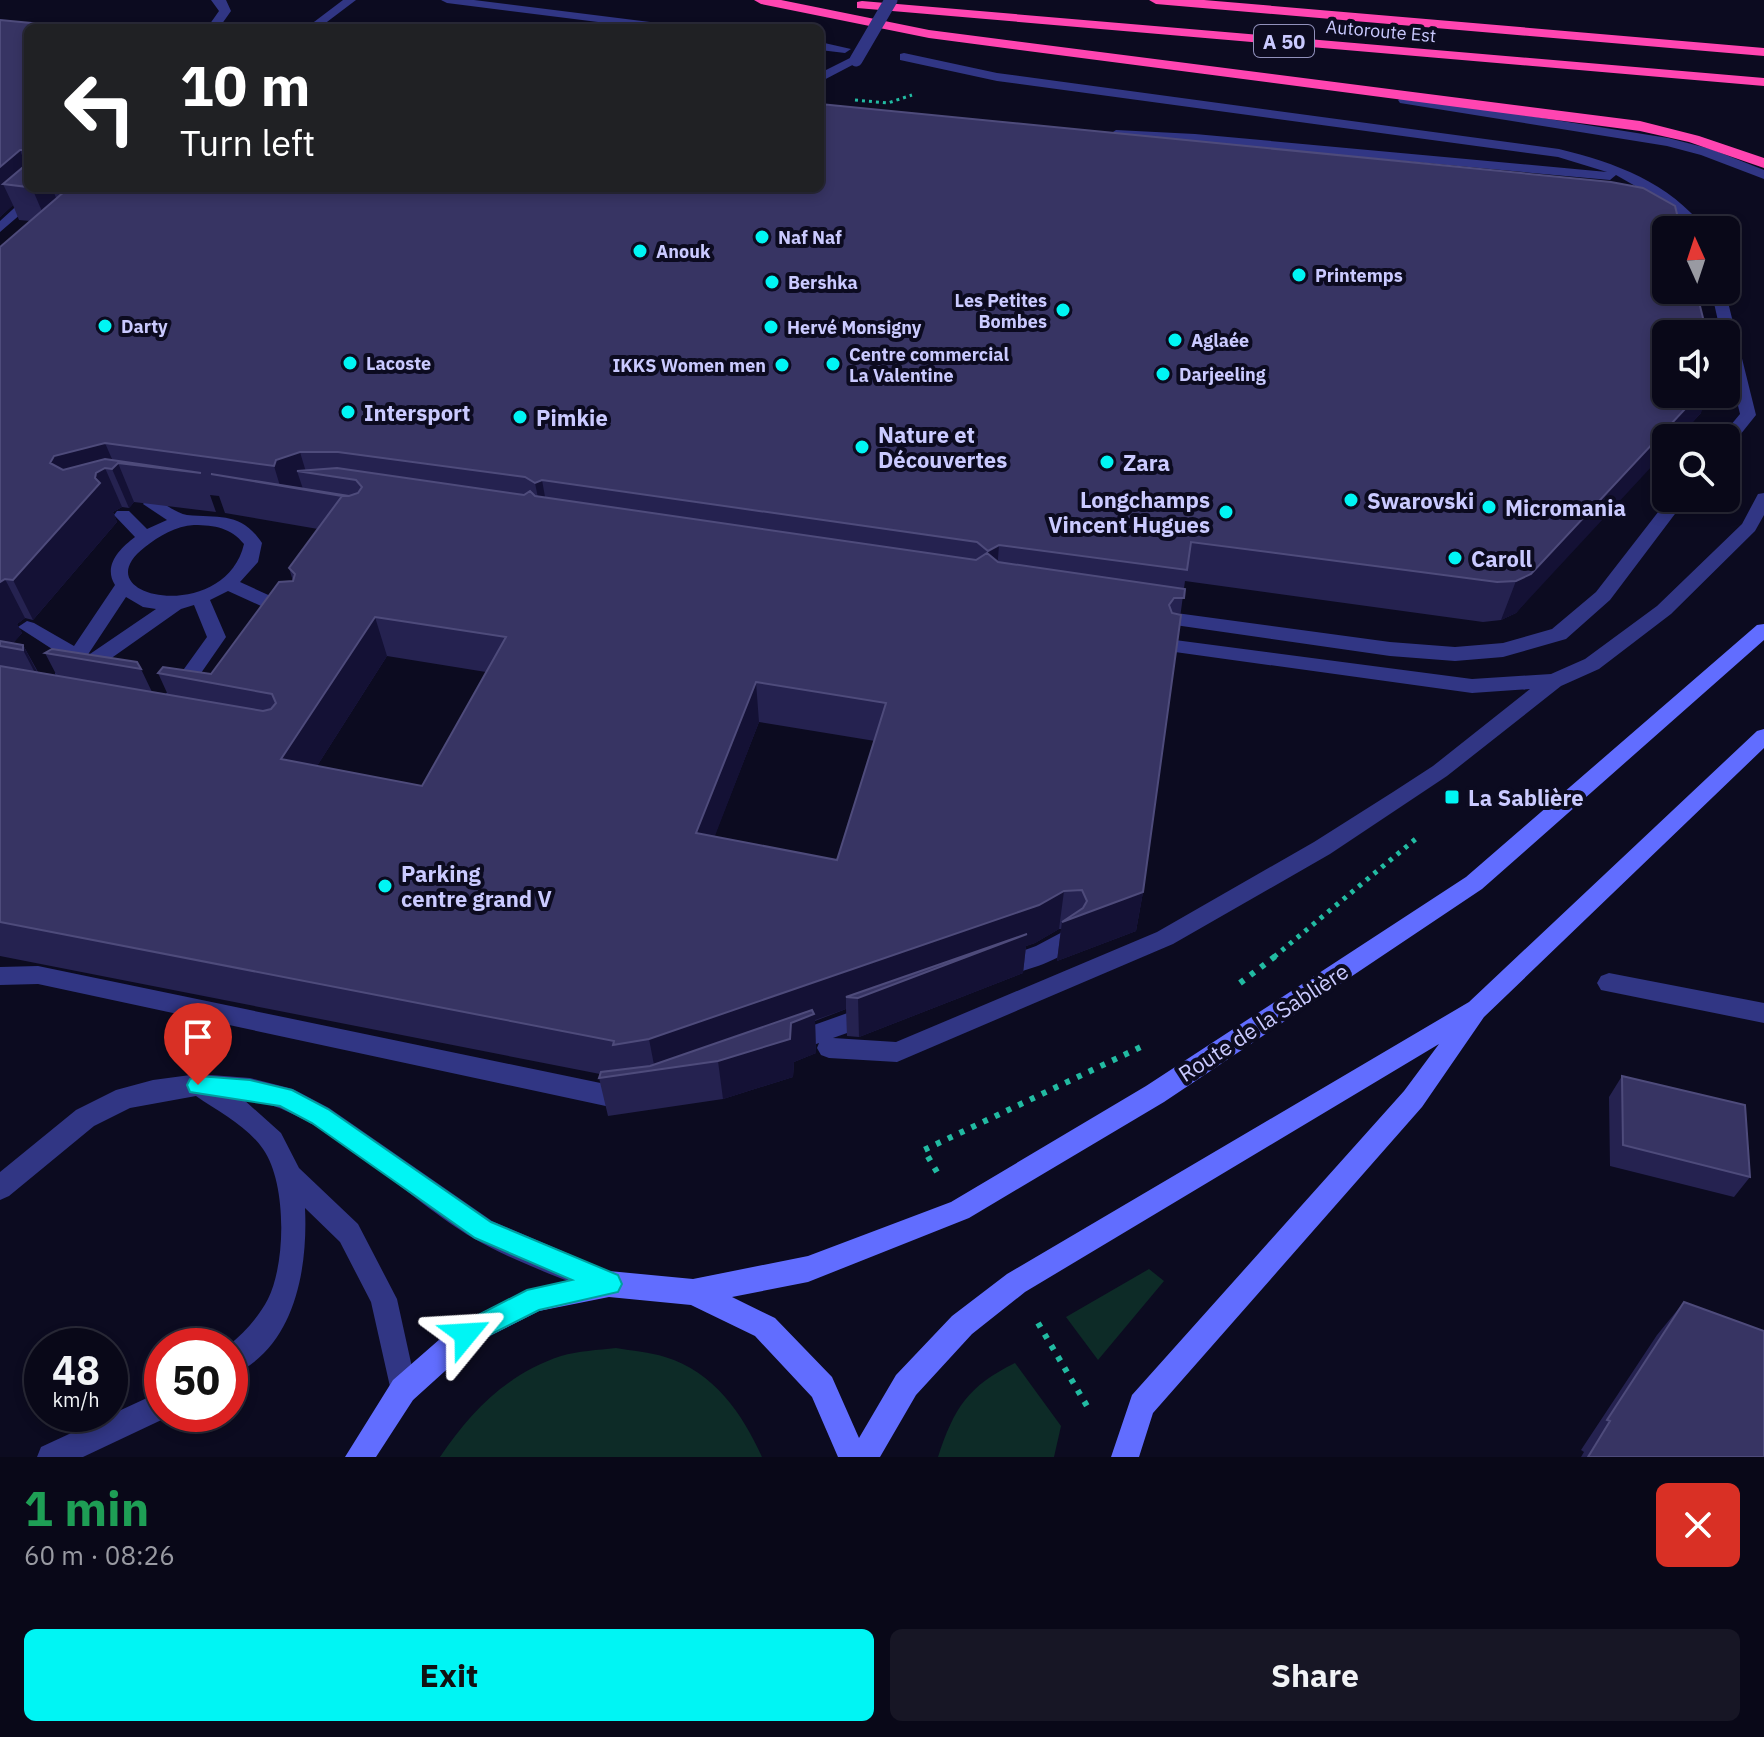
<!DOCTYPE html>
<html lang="en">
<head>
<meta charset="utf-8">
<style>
  body { margin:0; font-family:"IBM Plex Sans",sans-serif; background:#171625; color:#f1f3f6; height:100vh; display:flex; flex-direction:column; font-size:30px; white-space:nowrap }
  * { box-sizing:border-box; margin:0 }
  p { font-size:26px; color:#999aa2 }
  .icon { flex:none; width:44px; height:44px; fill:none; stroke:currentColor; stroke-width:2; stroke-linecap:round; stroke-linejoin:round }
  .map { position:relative; height:1457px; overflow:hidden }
  .sheet { display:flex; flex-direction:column; background:#090818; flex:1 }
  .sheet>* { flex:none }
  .hud { position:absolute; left:24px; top:24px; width:800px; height:168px; border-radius:12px; box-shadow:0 4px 12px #0003,0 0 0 2px #292937; background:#202124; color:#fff; overflow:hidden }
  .needle { width:52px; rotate:357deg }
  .fabs { position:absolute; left:1652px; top:216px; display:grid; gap:16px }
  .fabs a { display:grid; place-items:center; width:88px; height:88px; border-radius:12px; background:#090818; box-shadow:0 4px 12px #0003,0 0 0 2px #292937; font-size:40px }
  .speed { position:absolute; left:24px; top:1328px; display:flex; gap:16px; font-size:40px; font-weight:700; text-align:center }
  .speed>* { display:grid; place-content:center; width:104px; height:104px; border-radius:50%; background:#090818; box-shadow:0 4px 12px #0003,0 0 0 2px #292937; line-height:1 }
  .speed small { font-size:20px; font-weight:400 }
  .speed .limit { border:12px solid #d22; background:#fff; color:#111 }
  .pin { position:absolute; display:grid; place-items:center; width:68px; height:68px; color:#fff; margin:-82px -34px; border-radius:50% 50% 50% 0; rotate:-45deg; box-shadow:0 0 8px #0007 }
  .pin .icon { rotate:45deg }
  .me { position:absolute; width:88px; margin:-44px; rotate:63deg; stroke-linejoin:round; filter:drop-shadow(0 0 6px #0008) }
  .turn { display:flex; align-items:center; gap:28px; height:168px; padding:0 24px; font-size:36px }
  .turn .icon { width:104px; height:104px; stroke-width:2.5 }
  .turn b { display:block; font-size:56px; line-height:68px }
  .round { display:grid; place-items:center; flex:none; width:84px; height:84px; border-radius:12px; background:#171625 }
  .headline { display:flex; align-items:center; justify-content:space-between; height:136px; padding:0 24px }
  h1 { font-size:48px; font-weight:800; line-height:60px; color:#1e9e55 }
  .primary-button { display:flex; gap:16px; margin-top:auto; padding:16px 24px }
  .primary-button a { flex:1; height:92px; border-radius:12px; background:#00f5f4; color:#111; font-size:32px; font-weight:800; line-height:92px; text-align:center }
  .primary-button a+a { background:#171625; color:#f1f3f6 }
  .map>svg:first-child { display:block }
  .green { fill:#0d2b27 }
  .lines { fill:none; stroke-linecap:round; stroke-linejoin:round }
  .path-far2 { stroke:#22bba2; stroke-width:3; stroke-dasharray:3 4; stroke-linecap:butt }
  .path-far1 { stroke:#22bba2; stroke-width:5; stroke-dasharray:4 6; stroke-linecap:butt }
  .path { stroke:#22bba2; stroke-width:6; stroke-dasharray:5 8; stroke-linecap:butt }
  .service { fill:#313684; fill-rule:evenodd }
  .secondary { fill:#616dff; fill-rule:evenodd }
  .motorway { fill:#ff45b1; fill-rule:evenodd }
  .service-bridge { stroke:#313684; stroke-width:13 }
  .wall { fill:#252250; fill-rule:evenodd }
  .shaded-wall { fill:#141135 }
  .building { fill:#373463; stroke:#4e4b7b; stroke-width:2; fill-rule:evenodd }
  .route { fill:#00f5f4; stroke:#009f9f; stroke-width:2 }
  .poi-dot { fill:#00f5f4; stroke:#0c0b20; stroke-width:3 }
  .labels { text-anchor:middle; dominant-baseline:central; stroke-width:8; stroke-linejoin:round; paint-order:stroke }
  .far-street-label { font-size:18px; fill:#cacaff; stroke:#0c0b20 }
  .far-poi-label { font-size:18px; font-weight:bold; fill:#cacaff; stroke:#0c0b20; text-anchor:start }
  .shield { fill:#0c0b20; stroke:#9191bc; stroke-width:2 }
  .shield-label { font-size:20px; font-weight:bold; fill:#cacaff }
  .poi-label { font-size:22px; font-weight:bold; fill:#cacaff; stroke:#0c0b20; text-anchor:start }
  .street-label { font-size:22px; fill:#cacaff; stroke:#0c0b20 }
</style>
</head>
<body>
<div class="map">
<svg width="1764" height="1457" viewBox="0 0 1764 1457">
  <rect width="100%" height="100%" fill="#0c0b20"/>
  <path class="green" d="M1149 1269 1164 1281 1098 1360 1066 1317Z
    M616 1348C632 1351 650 1352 665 1357 714 1372 742 1413 762 1457H440C471 1411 507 1374 561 1356 578 1351 598 1350 616 1348Z
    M1015 1363 1061 1426 1054 1457H938C954 1408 968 1386 1015 1363Z"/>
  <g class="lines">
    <path class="path-far2" d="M855 100 888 103 912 95"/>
    <path class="path-far1" d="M1274 957 1418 837"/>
    <path class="path" d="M1240 983 1277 955
      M937 1172 924 1150 1145 1045
      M1038 1323 1087 1406"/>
    <path class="service" d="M211 0H226L231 11 219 28H207L219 11Z
      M343 0H356L319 28H306Z
      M441 0H474L674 25 680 28H646L447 3Z
      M820 42 851 49 845 53 820 50Z
      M904 53 997 73 1559 149C1616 163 1669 182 1706 230H1691L1665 203 1616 175 1610 180 1195 142 1116 138 1110 134 1116 130 1195 134 1607 172 1558 157 997 81 900 60V54Z
      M852 57 862 60 820 82V73Z
      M1404 96 1668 138 1711 149 1764 170V179L1701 155 1667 146 1400 103 1398 100Z
      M36 188H51L0 232V221Z
      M1711 290H1725L1756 415 1732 445 1726 446V438H1720L1740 414 1726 356V334H1721Z
      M1764 493V515L1755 531 1671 614 1599 669 1561 686 1447 776 1330 854 1173 944 897 1062 829 1058 821 1055 817 1048 819 1043 791 1053 783 1050 779 1043 783 1036 870 1005 878 1008 882 1015 878 1022 833 1038 896 1042 1157 932 1314 842 1393 792 1433 766 1530 689 1472 693 1175 652 1168 651 1165 646 1168 641 1175 640 1472 679 1551 674 1585 659 1657 606 1742 524 1758 494Z
      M1669 498H1687L1610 600 1566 639 1503 657 1455 661 1390 656 1154 622 1145 616 1154 610 1390 642 1455 647 1503 643 1552 629 1596 592Z
      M152 499C164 502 175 513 187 515 221 518 241 512 262 543L258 562 240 582 297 608 299 612 290 618 283 616 228 591 210 600 226 637 183 699 176 701 166 694 207 637 194 605 181 609 86 676H74L65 681 55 674 66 658 18 627 27 621 34 623 74 646 115 585C103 566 119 549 135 537L114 515 117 511H129L147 529 167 520 143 504 146 500ZM194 525C215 525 231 528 244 544 225 626 79 598 145 547 159 536 176 526 194 525ZM126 597 143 607 156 609 87 656Z
      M1068 929 1076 932 1079 938C1067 961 1025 970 1002 977L994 975 991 968 994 961 1036 946Z
      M38 966 615 1086 627 1084 636 1087 639 1095 636 1103 615 1108 38 984 0 985V967Z
      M1609 973 1764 1003V1023L1601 990 1597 983 1601 976Z
      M198 1074 250 1078 293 1089 329 1108 492 1221 618 1275 622 1284 618 1293 609 1297C568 1281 510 1260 473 1238 408 1200 316 1105 243 1099L281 1133 299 1168 358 1224 397 1299 417 1390 413 1400 403 1404 393 1400 371 1302 340 1242 305 1208C308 1269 295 1349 230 1376L228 1346C244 1333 258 1318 268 1299 286 1263 287 1183 263 1149 247 1126 219 1112 196 1096L130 1108 94 1126 9 1196 0 1200V1172L76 1110 116 1090 153 1080Z
      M162 1391V1414L172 1415 83 1457H37L41 1447Z"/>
    <path class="secondary" d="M1764 624V640L1482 889 1164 1102 969 1218 808 1282 732 1297 775 1318 832 1377 859 1438 896 1375 952 1316 1007 1274 1469 1002 1757 731 1764 729V748L1484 1017 1422 1107 1153 1413 1139 1457H1111L1132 1395 1404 1091 1439 1044 1025 1292 972 1334 916 1395 880 1457H838L812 1397 755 1336 691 1305 609 1297 539 1311 476 1343 413 1400 376 1457H345L393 1380 456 1325 527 1290 609 1271 693 1279 808 1256 951 1202 1146 1086 1466 877 1757 625Z"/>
    <path class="motorway" d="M754 0H781L929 30 1640 121 1699 136 1764 158V168L1689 142 1640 131 929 38 761 4Z
      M1149 0H1204L1764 48V56L1156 4Z
      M862 1 1764 78V86L857 8V2Z"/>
    <path class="service-bridge" d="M856 60 891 0"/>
  </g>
  <path class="wall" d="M0 20 28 28V188H820L1701 413 1678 438H1666L1516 613 1501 620 1483 622 1185 581 1143 892 1136 931 1057 961 1061 929H1059L1035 943 1026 946 1023 973 859 1037 847 1036 846 1009 815 1021 816 1053 794 1062 793 1077 723 1099 608 1116 599 1078 600 1074 0 956V247L30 221 19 220 13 205 0 217ZM210 495 219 496 225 513 318 529 289 568 293 581 211 674 158 673 168 695 152 692 141 669 45 653 57 676 38 672 23 645 13 643 22 633 17 624 25 618 33 620 117 522 113 512 122 507 129 508 134 502 216 512ZM387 656 486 672 422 786 317 766ZM759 722 875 741 837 860 714 837Z
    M1622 1076 1750 1177 1734 1197 1610 1166 1609 1097Z
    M1684 1302 1764 1457H1581L1584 1452 1581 1450 1657 1335Z"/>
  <path class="shaded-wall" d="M20 150 28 171 3 184 13 205 0 217V167Z
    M32 188H88L65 191 53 190 61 211 47 223Z
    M1699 394H1709L1701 413 1678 438H1666V451L1516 613 1501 620 1516 581Z
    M105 443 115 466 118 463 134 502 129 508 112 469 105 468 122 507 113 512 117 522 33 620 13 580 50 463 54 456Z
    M300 452 306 472 297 471 303 489 280 486 274 466 276 460Z
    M542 480 549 519 543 523 535 483Z
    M999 545 996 584 986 590 988 551Z
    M5 579 25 618 17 624 22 633 9 648 0 646V582Z
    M375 617 387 656 296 799 281 759Z
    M23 645 44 685V690L23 650Z
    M756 682 759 722 701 872 696 833Z
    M1064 891 1059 929 1035 943 1026 946 1023 973 859 1037 858 998 846 997V1009L815 1020 816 1053 794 1062 793 1077 723 1099 718 1061 655 1070 649 1039Z
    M1143 892 1136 931 1057 961 1062 922Z"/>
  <path class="building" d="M0 20 84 28H28V150H20L0 167Z
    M820 104 1611 182 1643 188 1675 206 1681 230H1666V290H1696L1707 334H1666V394H1699L1531 574 1516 581 1497 582 1191 542 1187 570 999 545 988 551 977 542 542 480 535 483 525 477 338 452H300L276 460 274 466 105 443 54 456 50 463 63 470 105 459 201 473 118 463 112 469 105 468 96 473 95 478 100 483 13 580 5 579 0 582V247L65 191 53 190 55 188H820Z
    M28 163V187L3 184Z
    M337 468 524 495 530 491 535 496 976 560 987 553 998 562 1185 589 1184 598H1174L1169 605 1172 613 1181 615 1143 892 1062 922 1083 908 1087 901 1082 890 1064 891 1039 905 649 1039 613 1045 614 1041 0 922V666L263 711 271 709 276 703 272 694 158 673 163 667 211 674 279 582 293 581 295 574 289 568 342 496 211 474 349 496 358 493 362 487 356 480 297 471ZM375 617 506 637 422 786 281 759ZM756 682 886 703 837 860 696 833Z
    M0 641 23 645V650L0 646Z
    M52 649 137 662 141 669 45 653Z
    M1027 934 858 998 846 997Z
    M812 1010 814 1014 791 1023 790 1039 718 1061 599 1078 601 1072 650 1066Z
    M1622 1076 1745 1105 1750 1177 1623 1145Z
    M1684 1302 1764 1331V1457H1588L1610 1421 1607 1420Z"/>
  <path class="route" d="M198 1076 250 1080 292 1090 328 1109 491 1222 618 1275 622 1284 618 1292 539 1310 466 1347 457 1343 453 1334 457 1326 527 1290 572 1280 475 1238 312 1123 280 1106 190 1092 187 1085 190 1079Z"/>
  <g class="poi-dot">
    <circle cx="762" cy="237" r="8"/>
    <circle cx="640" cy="251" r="8"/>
    <circle cx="1299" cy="275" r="8"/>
    <circle cx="772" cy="282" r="8"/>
    <circle cx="1063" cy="310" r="8"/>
    <circle cx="105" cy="326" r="8"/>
    <circle cx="771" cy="327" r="8"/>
    <circle cx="1175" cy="340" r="8"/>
    <circle cx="350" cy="363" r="8"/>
    <circle cx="833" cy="364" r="8"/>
    <circle cx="782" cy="365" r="8"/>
    <circle cx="1163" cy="374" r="8"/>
    <circle cx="348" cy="412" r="8"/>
    <circle cx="520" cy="417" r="8"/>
    <circle cx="862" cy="447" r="8"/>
    <circle cx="1107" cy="462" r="8"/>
    <circle cx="1351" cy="500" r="8"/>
    <circle cx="1489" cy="507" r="8"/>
    <circle cx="1226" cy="512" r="8"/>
    <circle cx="1455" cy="558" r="8"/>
    <rect x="1444" y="789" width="16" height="16" rx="4"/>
    <circle cx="385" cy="886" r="8"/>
  </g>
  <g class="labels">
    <g class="far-street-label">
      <text transform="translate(1381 31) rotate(5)">Autoroute Est</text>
    </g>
    <g class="far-poi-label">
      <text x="778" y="237">Naf Naf</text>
      <text x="656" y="251">Anouk</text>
      <text x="1315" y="275">Printemps</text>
      <text x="788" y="282">Bershka</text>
      <text x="1047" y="300" text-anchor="end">Les Petites<tspan x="1047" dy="21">Bombes</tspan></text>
      <text x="121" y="326">Darty</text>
      <text x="787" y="327">Hervé Monsigny</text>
      <text x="1191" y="340">Aglaée</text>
      <text x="849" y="354">Centre commercial<tspan x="849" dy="21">La Valentine</tspan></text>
      <text x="366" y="363">Lacoste</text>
      <text x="766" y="365" text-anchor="end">IKKS Women men</text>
      <text x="1179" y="374">Darjeeling</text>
    </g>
    <rect class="shield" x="1254" y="25" width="60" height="32" rx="6"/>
    <g class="shield-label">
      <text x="1284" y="41">A 50</text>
    </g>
    <g class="poi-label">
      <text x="364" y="412">Intersport</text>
      <text x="536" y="417">Pimkie</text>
      <text x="878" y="434">Nature et<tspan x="878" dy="25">Découvertes</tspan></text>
      <text x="1123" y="462">Zara</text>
      <text x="1210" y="499" text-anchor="end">Longchamps<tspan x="1210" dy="25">Vincent Hugues</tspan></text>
      <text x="1367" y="500">Swarovski</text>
      <text x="1505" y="507">Micromania</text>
      <text x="1471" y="558">Caroll</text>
      <text x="1468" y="797">La Sablière</text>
      <text x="401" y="873">Parking<tspan x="401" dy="25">centre grand V</tspan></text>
    </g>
    <g class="street-label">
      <text transform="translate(1263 1022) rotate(-33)">Route de la Sablière</text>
    </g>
  </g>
</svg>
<div class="fabs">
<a><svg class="needle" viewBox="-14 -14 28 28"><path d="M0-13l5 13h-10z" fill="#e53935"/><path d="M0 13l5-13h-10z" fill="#999aa2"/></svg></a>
<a><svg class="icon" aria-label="sound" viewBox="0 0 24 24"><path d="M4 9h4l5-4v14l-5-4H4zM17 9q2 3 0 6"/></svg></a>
<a><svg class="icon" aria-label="search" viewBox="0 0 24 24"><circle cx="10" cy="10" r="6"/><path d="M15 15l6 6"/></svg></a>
</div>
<div class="speed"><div>48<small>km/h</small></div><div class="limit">50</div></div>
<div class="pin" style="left:198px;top:1085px;background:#d93025"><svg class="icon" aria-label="arrive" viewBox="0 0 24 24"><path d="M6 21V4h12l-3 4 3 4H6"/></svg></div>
<svg class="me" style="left:466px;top:1334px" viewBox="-20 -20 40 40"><path d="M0-17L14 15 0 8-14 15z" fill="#00f5f4" stroke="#fff" stroke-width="4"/></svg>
<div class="hud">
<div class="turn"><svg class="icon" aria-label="left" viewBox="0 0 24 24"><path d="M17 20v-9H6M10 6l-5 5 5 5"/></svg><div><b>10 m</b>Turn left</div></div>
</div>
</div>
<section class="sheet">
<div class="headline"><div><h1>1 min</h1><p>60 m · 08:26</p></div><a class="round" style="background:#d93025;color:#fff"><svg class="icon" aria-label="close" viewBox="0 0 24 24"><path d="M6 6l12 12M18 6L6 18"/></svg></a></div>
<div class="primary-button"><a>Exit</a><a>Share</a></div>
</section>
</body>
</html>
